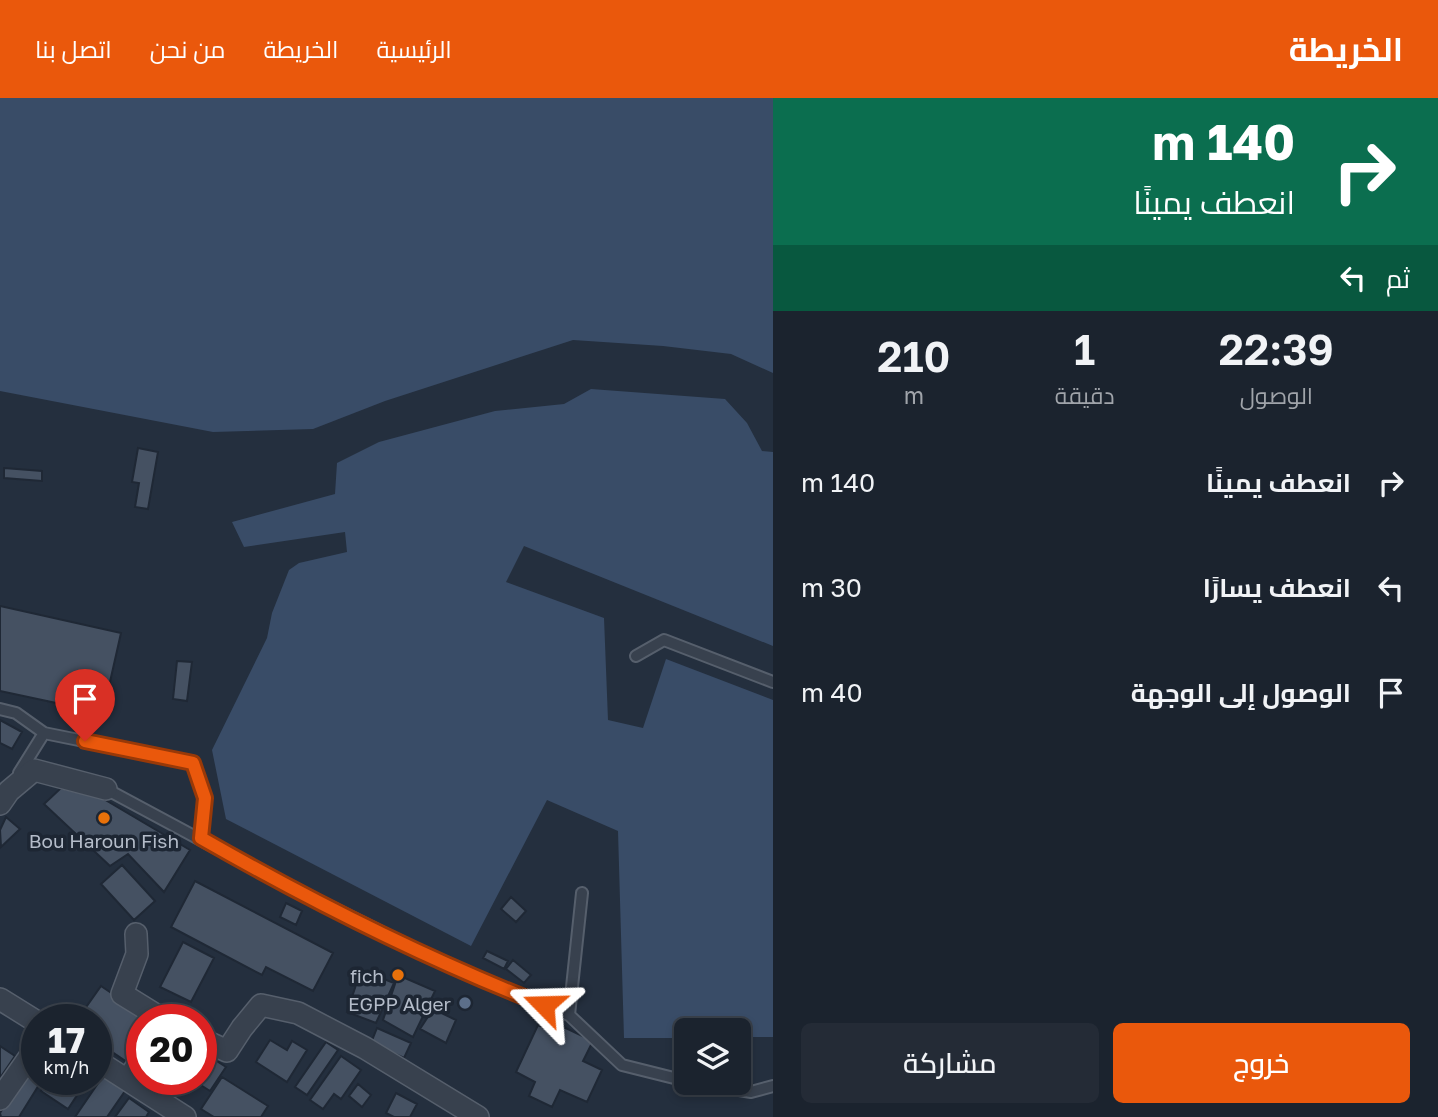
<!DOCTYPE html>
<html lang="ar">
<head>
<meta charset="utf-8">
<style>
  body { margin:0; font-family:"Golos Text",Cairo,sans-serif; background:#242b36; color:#f1f3f6; direction:rtl; height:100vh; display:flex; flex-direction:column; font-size:26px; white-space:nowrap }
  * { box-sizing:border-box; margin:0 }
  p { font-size:23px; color:#a0a4aa }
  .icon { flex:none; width:38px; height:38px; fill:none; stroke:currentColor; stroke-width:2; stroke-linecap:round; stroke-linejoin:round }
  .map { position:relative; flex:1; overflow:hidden; direction:ltr }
  .drawer { display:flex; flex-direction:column; background:#1b232e; width:665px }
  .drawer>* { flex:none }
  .banner { background:#0b6e4f; color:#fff; overflow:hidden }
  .controls { position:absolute; left:674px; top:920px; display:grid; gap:14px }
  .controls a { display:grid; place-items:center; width:77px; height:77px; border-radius:10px; background:#1b232e; box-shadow:0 4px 10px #0003,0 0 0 2px #39404a; font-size:35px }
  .speed { position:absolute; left:21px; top:906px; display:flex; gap:14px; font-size:35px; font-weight:700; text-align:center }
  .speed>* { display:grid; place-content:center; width:91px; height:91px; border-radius:50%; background:#1b232e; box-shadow:0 4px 10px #0003,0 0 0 2px #39404a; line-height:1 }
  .speed small { font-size:18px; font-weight:400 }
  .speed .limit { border:10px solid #d22; background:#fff; color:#111 }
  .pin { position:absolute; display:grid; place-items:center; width:60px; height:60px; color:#fff; margin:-72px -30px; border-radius:50% 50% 50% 0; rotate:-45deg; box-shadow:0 0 7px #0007 }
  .pin .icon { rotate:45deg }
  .me { position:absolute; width:77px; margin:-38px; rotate:292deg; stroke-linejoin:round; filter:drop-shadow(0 0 5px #0008) }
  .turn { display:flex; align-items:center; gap:24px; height:147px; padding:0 28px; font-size:32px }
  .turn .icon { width:91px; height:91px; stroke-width:2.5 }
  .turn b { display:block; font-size:49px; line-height:60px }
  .then { display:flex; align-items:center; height:66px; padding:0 28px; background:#0003; gap:14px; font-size:26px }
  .eta { display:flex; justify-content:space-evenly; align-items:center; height:119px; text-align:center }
  .eta b { font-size:42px; font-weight:600; line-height:49px }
  .button { display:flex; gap:14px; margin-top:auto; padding:14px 28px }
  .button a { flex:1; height:80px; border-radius:10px; background:#ea580c; color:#fff; font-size:28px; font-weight:600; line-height:80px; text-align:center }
  .button a+a { background:#242b36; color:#f1f3f6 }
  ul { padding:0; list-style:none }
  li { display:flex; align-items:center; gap:21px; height:105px; padding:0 28px }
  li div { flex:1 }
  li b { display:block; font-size:26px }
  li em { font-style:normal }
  header { display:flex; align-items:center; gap:42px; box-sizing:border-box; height:98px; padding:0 35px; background:#ea580c; color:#fff }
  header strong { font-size:33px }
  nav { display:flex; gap:38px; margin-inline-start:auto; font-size:24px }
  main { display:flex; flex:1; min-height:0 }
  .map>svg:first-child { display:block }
  .water { fill:#394c67 }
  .building { fill:#455162; stroke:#1f2835; stroke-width:2 }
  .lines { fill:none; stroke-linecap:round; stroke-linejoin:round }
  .service-casing { stroke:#565f6c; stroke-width:14 }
  .minor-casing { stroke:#565f6c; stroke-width:24 }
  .service { stroke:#38414e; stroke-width:10 }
  .minor { stroke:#38414e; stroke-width:21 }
  .route-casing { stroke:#983908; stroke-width:18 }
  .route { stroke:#ea580c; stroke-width:12 }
  .food-dot { fill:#e8710a; stroke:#1d2633; stroke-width:2.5 }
  .service-dot { fill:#5c6f8a; stroke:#1d2633; stroke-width:2.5 }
  .labels { text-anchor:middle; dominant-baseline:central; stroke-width:7; stroke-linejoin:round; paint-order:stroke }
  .poi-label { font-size:19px; fill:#b4bcc9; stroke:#1d2633; text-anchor:end }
</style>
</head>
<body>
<header>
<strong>الخريطة</strong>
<nav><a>الرئيسية</a><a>الخريطة</a><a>من نحن</a><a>اتصل بنا</a></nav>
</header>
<main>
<section class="drawer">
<div class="banner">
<div class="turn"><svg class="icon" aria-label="right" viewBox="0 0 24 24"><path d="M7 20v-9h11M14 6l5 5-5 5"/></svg><div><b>140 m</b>انعطف يمينًا</div></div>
<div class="then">ثم<svg class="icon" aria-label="left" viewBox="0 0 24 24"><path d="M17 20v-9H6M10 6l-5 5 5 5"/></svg></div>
</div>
<div class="eta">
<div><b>22:39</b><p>الوصول</p></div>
<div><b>1</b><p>دقيقة</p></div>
<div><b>210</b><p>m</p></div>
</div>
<ul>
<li><svg class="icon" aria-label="right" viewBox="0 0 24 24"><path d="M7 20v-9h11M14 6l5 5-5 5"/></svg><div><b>انعطف يمينًا</b></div><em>140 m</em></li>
<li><svg class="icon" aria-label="left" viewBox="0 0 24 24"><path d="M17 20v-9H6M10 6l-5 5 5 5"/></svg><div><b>انعطف يسارًا</b></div><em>30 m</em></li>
<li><svg class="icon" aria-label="arrive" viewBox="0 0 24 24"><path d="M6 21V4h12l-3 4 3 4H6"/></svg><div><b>الوصول إلى الوجهة</b></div><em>40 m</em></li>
</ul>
<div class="button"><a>خروج</a><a>مشاركة</a></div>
</section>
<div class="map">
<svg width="773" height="1019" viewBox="0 0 773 1019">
  <rect width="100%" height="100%" fill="#242f3e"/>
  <path class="water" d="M0 0H773V275L731 256 663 248 573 242 385 303 313 331 213 334 0 293Z
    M591 291 725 301 747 325 762 353 773 354V548L524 448 506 484 604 520 608 622 643 630 666 561 773 602V939H739L738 933H686V940H624L618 733 547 702 471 848 226 721 212 652 267 540 272 515 289 472 299 465 347 454 345 434 244 449 232 424 335 396 337 365 379 344 495 313 564 306Z"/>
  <path class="building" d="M138 350 158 354 148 411 135 409 139 385 132 384Z
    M4 370 42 373V383L4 380Z
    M0 508 121 535 103 615 0 593Z
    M177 563 192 564 187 603 173 601Z
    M0 622 22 634 12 651 0 645Z
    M61 690 102 700 190 752 164 794 128 756 110 768 44 706Z
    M6 719 20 731 1 749 0 732Z
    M122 767 155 803 134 822 101 786Z
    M195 783 333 855 313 893 266 869 262 877 171 829Z
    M511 799 526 813 516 824 501 811Z
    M286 805 302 813 296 827 280 819Z
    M183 844 214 860 191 904 160 889Z
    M487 853 508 863 504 871 483 860Z
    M513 862 531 877 524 885 506 871Z
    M361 872 394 885 376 925 347 914Z
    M398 877 435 893 413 939 383 922Z
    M101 888 151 922H142V942L127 964 96 943V922H77Z
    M433 911 456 922 446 945 420 931Z
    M551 923 593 943 583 963 602 972 587 1004 560 992 552 1009 529 998 535 984 516 974 538 927 547 931Z
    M377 930 411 945 404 960 371 945Z
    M270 942 287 952 292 943 307 952 287 984 256 964Z
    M326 944 338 952 307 997 295 989Z
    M0 948 15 958 0 980Z
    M341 958 361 972 341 1001 334 996 323 1011 310 1002Z
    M212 960 226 969 210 993 196 984 201 982V976Z
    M30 967 37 972V982H42L19 1019H1L0 1015Z
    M103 978 125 993 107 1019H75Z
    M222 979 268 1008 261 1019H214L201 1011Z
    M48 982H87L68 1011 41 993Z
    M155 982H187L176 997Z
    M358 986 371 997 362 1009 349 998Z
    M396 995 417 1006 410 1019H394L386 1015Z
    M129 1000 149 1014 146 1019H115Z"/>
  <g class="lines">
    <g class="service-casing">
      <path id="service" d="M636 558 664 542 773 584
        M0 611 16 615 44 635
        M19 675 44 635 193 665 205 700 201 740
        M106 691 257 772 460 873 569 917 622 967 686 983
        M569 917 582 795
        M698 985 751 994 773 988"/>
    </g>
    <g class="minor-casing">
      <path id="minor" d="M0 706 9 693 34 672 106 691
        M136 836 137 856 122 896 164 922
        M0 901 37 924
        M201 941 227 953 242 930 261 907 298 915 365 950 478 1019
        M96 962 185 1019
        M128 982 142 959
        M0 1001 37 948"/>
    </g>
    <use href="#service" class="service"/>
    <use href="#minor" class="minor"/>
  </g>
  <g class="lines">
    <g class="route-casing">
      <path id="route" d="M85 643 193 665 205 700 201 740C311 803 426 861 544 907"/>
    </g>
    <use href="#route" class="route"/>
  </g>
  <g class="food-dot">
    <circle cx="104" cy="720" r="7"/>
    <circle cx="398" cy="877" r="7"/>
  </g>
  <circle class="service-dot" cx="465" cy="905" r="7"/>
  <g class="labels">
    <g class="poi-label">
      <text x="104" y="742" text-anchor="middle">Bou Haroun Fish</text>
      <text x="384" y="877">fich</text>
      <text x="451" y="905">EGPP Alger</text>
    </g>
  </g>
</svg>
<div class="controls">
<a><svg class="icon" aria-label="layers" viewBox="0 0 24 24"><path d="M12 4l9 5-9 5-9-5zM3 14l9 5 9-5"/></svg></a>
</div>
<div class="speed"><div>17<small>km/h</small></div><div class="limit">20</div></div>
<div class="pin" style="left:85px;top:643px;background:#d93025"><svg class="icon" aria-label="arrive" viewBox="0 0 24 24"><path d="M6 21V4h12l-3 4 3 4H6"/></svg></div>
<svg class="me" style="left:544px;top:907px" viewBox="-20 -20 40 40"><path d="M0-17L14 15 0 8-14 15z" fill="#ea580c" stroke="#fff" stroke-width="4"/></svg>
</div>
</main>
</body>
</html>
